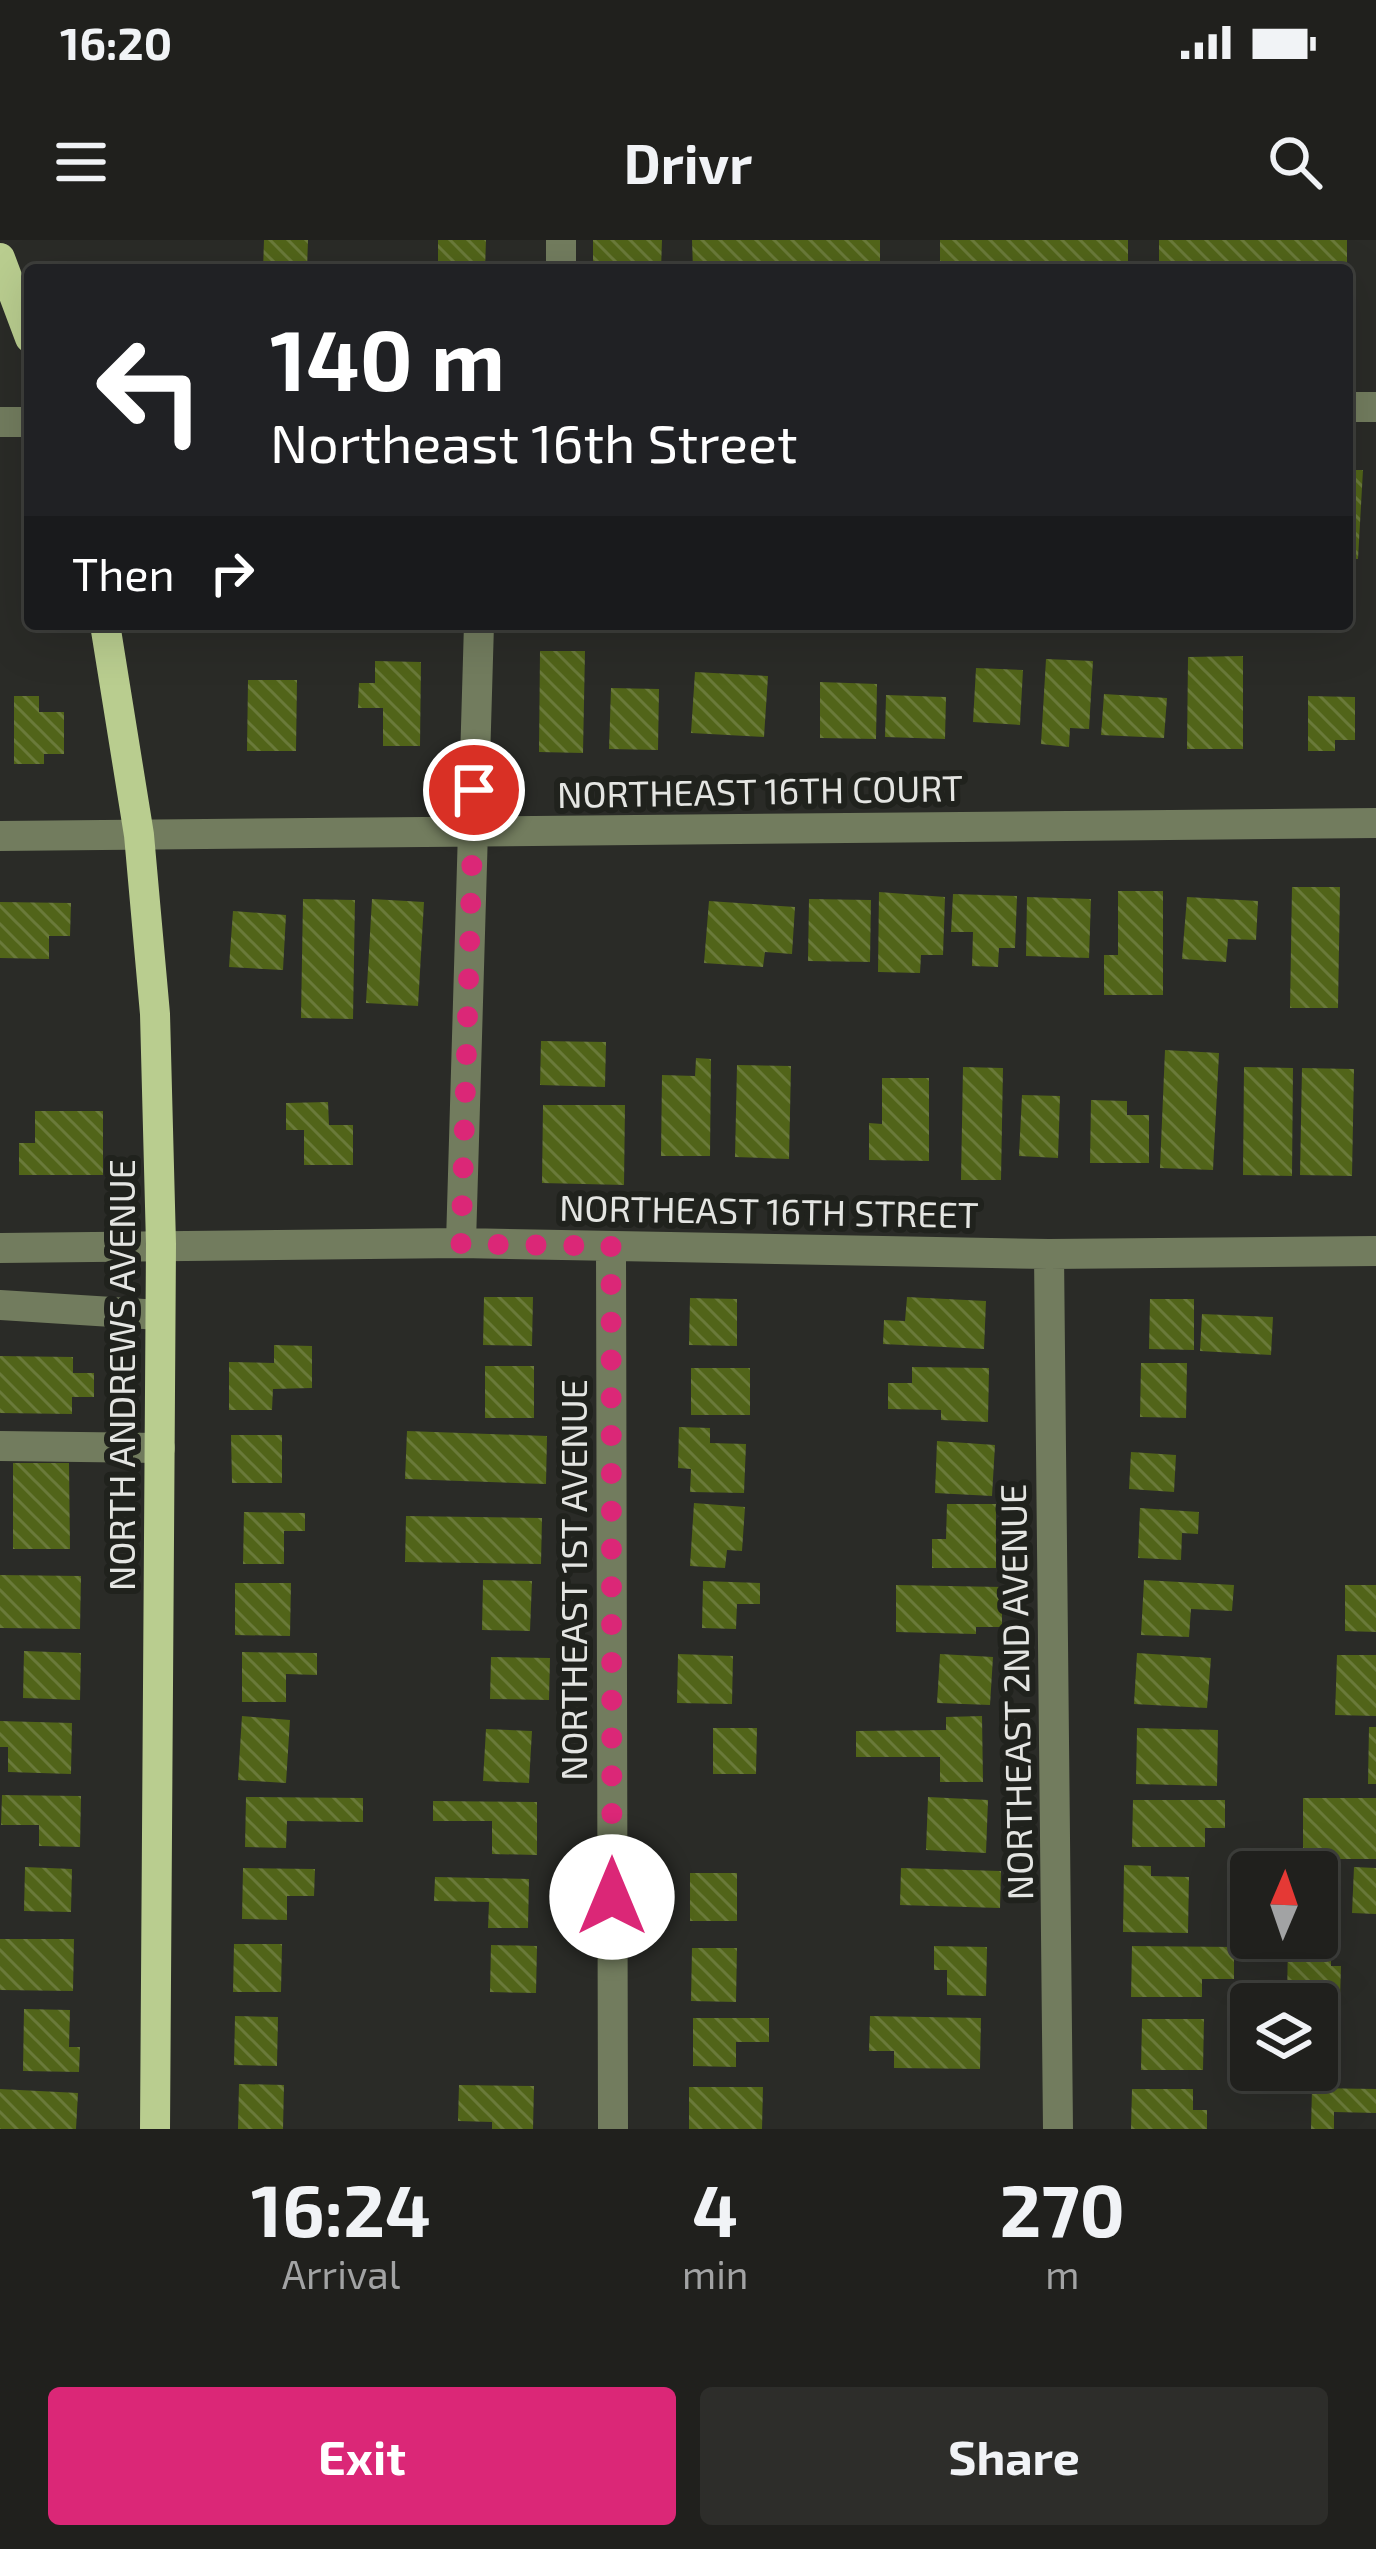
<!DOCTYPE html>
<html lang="en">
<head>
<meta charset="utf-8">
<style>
  body { margin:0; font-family:"Exo 2",sans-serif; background:#2d2d2a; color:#f1f3f6; height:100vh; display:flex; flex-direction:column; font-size:45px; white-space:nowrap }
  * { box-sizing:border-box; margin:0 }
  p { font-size:39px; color:#a2a3a4 }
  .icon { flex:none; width:66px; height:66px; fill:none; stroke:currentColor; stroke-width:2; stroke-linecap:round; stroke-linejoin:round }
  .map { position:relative; height:1889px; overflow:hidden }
  .panel { display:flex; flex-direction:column; background:#20201d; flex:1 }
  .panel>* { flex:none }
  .top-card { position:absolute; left:24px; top:24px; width:1329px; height:366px; border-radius:12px; box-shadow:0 12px 48px #0002,0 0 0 3px #3d3e3b; background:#202124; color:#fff; overflow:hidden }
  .needle { width:78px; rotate:2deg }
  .tools { position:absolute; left:1230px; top:1611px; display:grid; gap:24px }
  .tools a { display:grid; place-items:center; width:108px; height:108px; border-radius:12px; background:#20201d; box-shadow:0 12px 48px #0002,0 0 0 3px #3d3e3b; font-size:60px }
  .pin { position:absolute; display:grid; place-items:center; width:102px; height:102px; color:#fff; margin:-51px; border:6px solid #fff; border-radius:50%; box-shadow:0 3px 12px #0007 }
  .me { position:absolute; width:132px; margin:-66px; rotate:0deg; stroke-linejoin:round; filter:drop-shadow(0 0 9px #0008) }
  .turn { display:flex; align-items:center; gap:42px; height:252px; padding:0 48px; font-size:54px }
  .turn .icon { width:156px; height:156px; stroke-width:2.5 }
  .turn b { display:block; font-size:84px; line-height:102px }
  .then { display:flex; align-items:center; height:114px; padding:0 48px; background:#0003; gap:24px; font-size:45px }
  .eta { display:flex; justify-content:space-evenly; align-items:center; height:204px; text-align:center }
  .eta b { font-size:72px; font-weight:700; line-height:84px }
  .action { display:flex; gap:24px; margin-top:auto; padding:24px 48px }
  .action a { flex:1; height:138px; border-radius:12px; background:#db2777; color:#fff; font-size:48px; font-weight:700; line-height:138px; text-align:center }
  .action a+a { background:#2d2d2a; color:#f1f3f6 }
  .status { display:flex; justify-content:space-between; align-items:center; height:84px; padding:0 60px; background:#20201d; direction:ltr }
  .status svg { height:33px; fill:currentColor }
  header { display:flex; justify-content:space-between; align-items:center; height:156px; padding:0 48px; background:#20201d; font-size:54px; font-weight:700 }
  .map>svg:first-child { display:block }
  .building { fill:url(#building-back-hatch) }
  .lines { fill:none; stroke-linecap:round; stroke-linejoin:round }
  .minor { stroke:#727c5e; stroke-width:30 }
  .major { stroke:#b9cd8f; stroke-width:30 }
  .route { stroke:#db2777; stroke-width:21; stroke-dasharray:0 37.8 }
  .labels { text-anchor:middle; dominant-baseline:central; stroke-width:12; stroke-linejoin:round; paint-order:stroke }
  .street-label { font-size:36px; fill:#e4e5e2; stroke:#20221d }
</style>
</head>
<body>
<div class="status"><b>16:20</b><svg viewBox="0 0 49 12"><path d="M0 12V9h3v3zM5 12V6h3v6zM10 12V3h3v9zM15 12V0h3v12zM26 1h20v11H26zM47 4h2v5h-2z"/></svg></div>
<header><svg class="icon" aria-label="menu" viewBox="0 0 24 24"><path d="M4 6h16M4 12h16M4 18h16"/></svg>Drivr<svg class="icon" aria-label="search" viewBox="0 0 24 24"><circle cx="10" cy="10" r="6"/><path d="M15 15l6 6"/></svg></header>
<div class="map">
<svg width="1376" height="1889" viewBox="0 0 1376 1889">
  <defs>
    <pattern id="building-back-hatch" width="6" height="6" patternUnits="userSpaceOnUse" patternTransform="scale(3)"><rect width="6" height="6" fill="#516419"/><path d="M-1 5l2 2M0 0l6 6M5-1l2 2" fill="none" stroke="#6a7a3a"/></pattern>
  </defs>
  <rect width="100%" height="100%" fill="#2a2b27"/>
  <path class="building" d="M264 0H308L307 30H263Z
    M438 0H486L485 30H438Z
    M593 0H662L661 30H593Z
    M692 0H880V30H693Z
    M940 0H1128V30H940Z
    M1159 0H1347V30H1159Z
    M1347 230H1363L1358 319H1347Z
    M540 411H585L583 513 539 512Z
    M1243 416V509H1187L1188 417Z
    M1046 419 1093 421 1089 489 1070 488 1069 507 1041 504Z
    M375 421 421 422 420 506H383V468H358L359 443H375Z
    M976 428 1023 430 1020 485 973 482Z
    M695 432 768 436 764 497 691 493Z
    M248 440H297L296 511H247Z
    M820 442 877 444 876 499 820 498Z
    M611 448 659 449 658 510 609 509Z
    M1104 454 1167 458 1164 498 1101 495Z
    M886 455 946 457 945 499 885 497Z
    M14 456H39V472H64V514H44V524H14Z
    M1308 456 1355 457V500H1335V511H1308Z
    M1292 647H1340L1338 768H1290Z
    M1118 651H1163V755H1104V715H1118Z
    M879 652 945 657 943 715H921L920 733 878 732Z
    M953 654 1017 656 1015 708H999L998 727 972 726 973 692H951Z
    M1027 657 1091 659 1089 718 1026 716Z
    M1187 657 1258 661 1256 700 1228 699 1226 722 1182 719Z
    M303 659 355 660 353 779 301 778Z
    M372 659 424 662 418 766 366 763Z
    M809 659 871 660 870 722 808 721Z
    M709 661 795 667 792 714 765 712 763 727 704 723Z
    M0 662 71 663 70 696H49V719L0 718Z
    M233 671 286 675 283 730 229 727Z
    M541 801 606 802 605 847 540 845Z
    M1165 810 1219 813 1213 930 1160 928Z
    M696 818 711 819 710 916H661L662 835 695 836Z
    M737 825 791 826 789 919 735 917Z
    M963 827 1003 828 1001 940H961Z
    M1244 827 1293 828 1292 936 1243 935Z
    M1302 828 1354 829 1352 936 1300 935Z
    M882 838H929V921L869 920V883L882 884Z
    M1022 855 1060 856 1058 918 1019 916Z
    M1091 860 1127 861V875H1149V923H1090Z
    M328 862 329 885H353V925H304V890H286V863Z
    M543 865H625L624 945 542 943Z
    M35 871H103V935H19V903H35Z
    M484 1057H533L532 1106 483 1105Z
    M907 1057 986 1061 984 1109 883 1104 884 1080 905 1081Z
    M690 1058 737 1059V1106L689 1105Z
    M1150 1059H1194V1110L1149 1109Z
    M1202 1074 1273 1077 1271 1115 1200 1111Z
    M274 1105 312 1106V1148L273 1149 272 1170H229V1122L274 1123Z
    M0 1116 73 1117V1133H94V1157H72V1174L0 1173Z
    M1141 1123H1187L1186 1178 1140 1177Z
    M485 1126H534V1178H485Z
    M912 1127 989 1128 988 1182 941 1180V1170L888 1169V1143H912Z
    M691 1128H750V1175H691Z
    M679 1187 710 1188V1203L746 1204 744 1253 690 1252 691 1229 678 1228Z
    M407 1191 547 1196 546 1244 405 1239Z
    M231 1195H282V1243H232Z
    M937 1201 995 1205 992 1256 935 1253Z
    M1131 1212 1176 1215 1174 1252 1129 1249Z
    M13 1223H69L70 1309H13Z
    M694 1263 745 1267 742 1311 727 1310 725 1328 690 1326Z
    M947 1264H996V1328H932V1299H946Z
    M1140 1268 1199 1272 1198 1294 1182 1293 1181 1320 1138 1318Z
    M244 1272 305 1273V1291H284V1324H243Z
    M406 1276 542 1278 541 1324 405 1322Z
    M0 1335 81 1336 80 1389 0 1388Z
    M483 1340 532 1341 530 1391 482 1390Z
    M1144 1340 1234 1345 1232 1371 1191 1369 1189 1397 1141 1395Z
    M703 1341 760 1343V1364H737L736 1389 702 1388Z
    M235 1343H291L290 1396 235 1395Z
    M896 1345 1002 1347V1387H976V1394L896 1392Z
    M1345 1345H1376V1392L1345 1391Z
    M24 1411 81 1413 80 1460 23 1458Z
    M242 1412 317 1413V1435L286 1434V1462H242Z
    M1137 1413 1211 1418 1207 1468 1134 1464Z
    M678 1414 733 1416 732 1464 677 1463Z
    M940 1414 993 1417 990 1465 937 1463Z
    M1337 1415H1376V1476L1335 1475Z
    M491 1417 550 1418 549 1460 490 1459Z
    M242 1476 290 1480 286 1543 238 1540Z
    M982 1476 983 1542H940V1517H856V1491L946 1490V1477Z
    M0 1481 72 1483 71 1534 8 1532V1507H0Z
    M1369 1487H1376V1544H1368Z
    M713 1488H757L756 1534H713Z
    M1137 1488 1218 1490 1217 1546 1136 1544Z
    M486 1489 532 1491 529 1543 483 1541Z
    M2 1555 81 1556 80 1607 39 1606V1585H1Z
    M246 1557 363 1558V1582L287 1581 286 1608 245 1607Z
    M928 1557 988 1560 986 1613 926 1610Z
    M1303 1558H1376V1619H1303Z
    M1133 1560H1225V1588H1205V1607H1132Z
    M433 1561 537 1562V1615L492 1614V1581H433Z
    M1124 1625 1151 1626V1636L1189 1637 1188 1693 1123 1692Z
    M25 1627 72 1629 71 1672 24 1671Z
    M1354 1627 1376 1628V1674L1352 1673Z
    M243 1628 315 1629 314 1656H287V1680L242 1679Z
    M901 1628 1001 1631 1000 1668 900 1665Z
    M690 1633H737V1681H690Z
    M435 1637 529 1639 528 1688H488L489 1662 434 1661Z
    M1317 1682H1331V1726H1341L1340 1761H1287L1288 1698H1317Z
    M0 1699H74L73 1751 0 1750Z
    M234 1704H282L281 1752H233Z
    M491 1705 537 1706 536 1753 490 1752Z
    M934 1706 987 1707 986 1756 947 1755V1730H934Z
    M1132 1706 1234 1707V1739H1202V1757H1131Z
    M692 1708H737L736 1762 691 1761Z
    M24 1769 70 1770 69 1807H80L79 1832 23 1831Z
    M235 1776 278 1777 277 1826 234 1825Z
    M870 1776 981 1778 980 1829 894 1828V1811H869Z
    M693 1778H769V1802H736V1827L693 1826Z
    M1142 1779H1204L1203 1830H1141Z
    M239 1844 284 1845 283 1889H238Z
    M459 1845 534 1846 533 1889H492V1882L458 1881Z
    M689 1847H763L762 1889H689Z
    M1312 1848 1376 1849V1873L1334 1872V1889H1311Z
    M0 1849 78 1853 76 1889H0Z
    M1132 1849H1193V1870H1207V1889H1131Z"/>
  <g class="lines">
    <path class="minor" d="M561 30V0
      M1347 167H1376
      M0 182H30
      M0 596 1376 583
      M461 1003 479 384
      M611 1007 613 1889
      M0 1008 461 1003 1049 1014 1376 1011
      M1049 1014 1058 1889
      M0 1065 160 1075
      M0 1206 160 1208"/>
    <path class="major" d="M0 18 30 98
      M105 384 139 595 155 774 161 1004 155 1889"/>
  </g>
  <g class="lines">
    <path class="route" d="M474 550 461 1004 611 1006 612 1657"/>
  </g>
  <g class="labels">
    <g class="street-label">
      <text transform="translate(760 550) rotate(-1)">NORTHEAST 16TH COURT</text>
      <text transform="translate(769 970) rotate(1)">NORTHEAST 16TH STREET</text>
      <text transform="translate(120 1135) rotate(-90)">NORTH ANDREWS AVENUE</text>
      <text transform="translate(572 1340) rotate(-90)">NORTHEAST 1ST AVENUE</text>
      <text transform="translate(1015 1452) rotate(-91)">NORTHEAST 2ND AVENUE</text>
    </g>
  </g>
</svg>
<div class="tools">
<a><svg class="needle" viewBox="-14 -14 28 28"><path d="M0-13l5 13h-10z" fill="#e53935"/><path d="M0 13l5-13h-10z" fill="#a2a3a4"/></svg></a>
<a><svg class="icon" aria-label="layers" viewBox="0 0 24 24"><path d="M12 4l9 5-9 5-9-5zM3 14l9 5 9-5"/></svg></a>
</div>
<div class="pin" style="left:474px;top:550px;background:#d93025"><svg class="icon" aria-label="arrive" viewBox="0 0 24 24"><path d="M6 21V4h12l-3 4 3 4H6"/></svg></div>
<svg class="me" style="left:612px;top:1657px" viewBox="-20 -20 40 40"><circle r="19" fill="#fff"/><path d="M0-13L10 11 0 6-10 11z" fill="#db2777"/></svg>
<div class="top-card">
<div class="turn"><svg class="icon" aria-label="left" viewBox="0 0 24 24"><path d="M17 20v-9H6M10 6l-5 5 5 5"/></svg><div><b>140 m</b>Northeast 16th Street</div></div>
<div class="then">Then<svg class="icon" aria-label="right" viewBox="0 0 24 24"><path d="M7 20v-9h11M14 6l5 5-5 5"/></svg></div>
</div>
</div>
<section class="panel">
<div class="eta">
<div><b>16:24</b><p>Arrival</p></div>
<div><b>4</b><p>min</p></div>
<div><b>270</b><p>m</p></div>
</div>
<div class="action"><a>Exit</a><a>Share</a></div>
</section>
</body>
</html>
